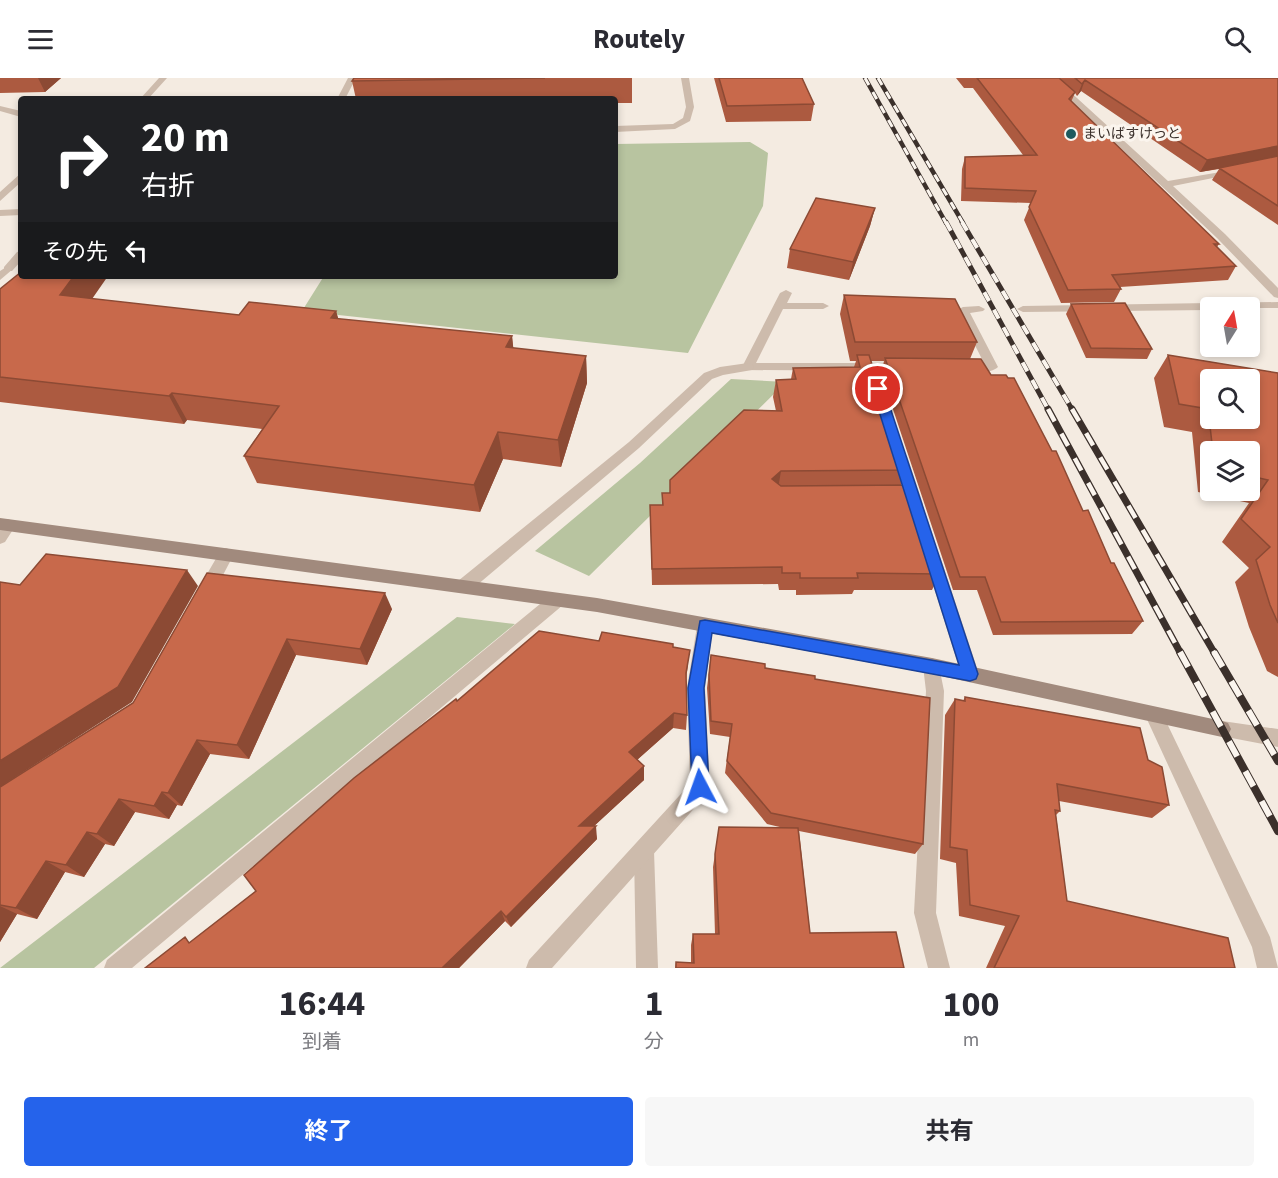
<!DOCTYPE html>
<html lang="ja">
<head>
<meta charset="utf-8">
<style>
  body { margin:0; font-family:"Source Sans 3","Noto Sans JP",sans-serif; background:#f7f7f7; color:#2b2b33; height:100vh; display:flex; flex-direction:column; font-size:22px; white-space:nowrap }
  * { box-sizing:border-box; margin:0 }
  p { font-size:20px; color:#7c7c81 }
  .icon { flex:none; width:33px; height:33px; fill:none; stroke:currentColor; stroke-width:2; stroke-linecap:round; stroke-linejoin:round }
  .map { position:relative; height:890px; overflow:hidden }
  .side { display:flex; flex-direction:column; background:#fff; flex:1 }
  .side>* { flex:none }
  .top-card { position:absolute; left:18px; top:18px; width:600px; height:183px; border-radius:6px; box-shadow:0 3px 9px #0003; background:#202124; color:#fff; overflow:hidden }
  .needle { width:39px; rotate:11deg }
  .buttons { position:absolute; left:1200px; top:219px; display:grid; gap:12px }
  .buttons a { display:grid; place-items:center; width:60px; height:60px; border-radius:6px; background:#fff; box-shadow:0 3px 9px #0003; font-size:30px }
  .pin { position:absolute; display:grid; place-items:center; width:51px; height:51px; color:#fff; margin:-26px; border:3px solid #fff; border-radius:50%; box-shadow:0 2px 6px #0007 }
  .me { position:absolute; width:66px; margin:-33px; rotate:356deg; stroke-linejoin:round; filter:drop-shadow(0 0 4px #0008) }
  .turn { display:flex; align-items:center; gap:21px; height:126px; padding:0 24px; font-size:27px }
  .turn .icon { width:78px; height:78px; stroke-width:2.5 }
  .turn b { display:block; font-size:42px; line-height:51px }
  .then { display:flex; align-items:center; height:57px; padding:0 24px; background:#0003; gap:12px; font-size:22px }
  .eta { display:flex; justify-content:space-evenly; align-items:center; height:102px; text-align:center }
  .eta b { font-size:36px; font-weight:700; line-height:42px }
  .cta { display:flex; gap:12px; margin-top:auto; padding:12px 24px }
  .cta a { flex:1; height:69px; border-radius:6px; background:#2563eb; color:#fff; font-size:24px; font-weight:700; line-height:69px; text-align:center }
  .cta a+a { background:#f7f7f7; color:#2b2b33 }
  header { display:flex; justify-content:space-between; align-items:center; height:78px; padding:0 24px; background:#fff; font-size:27px; font-weight:700 }
  .map>svg:first-child { display:block }
  .green { fill:#b8c4a0 }
  .lines { fill:none; stroke-linecap:round; stroke-linejoin:round }
  .lane { fill:#cdbbac; fill-rule:evenodd }
  .street { fill:#cdbbac; fill-rule:evenodd }
  .secondary { fill:#a18a7d; fill-rule:evenodd }
  .rail-far3-casing { stroke:#3b302b; stroke-width:4.5 }
  .rail-far2-casing { stroke:#3b302b; stroke-width:5 }
  .rail-far1-casing { stroke:#3b302b; stroke-width:7 }
  .rail-casing { stroke:#3b302b; stroke-width:8 }
  .rail-far3 { stroke:#fbf5ee; stroke-width:3; stroke-dasharray:8; stroke-linecap:butt }
  .rail-far2 { stroke:#fbf5ee; stroke-width:4; stroke-dasharray:10; stroke-linecap:butt }
  .rail-far1 { stroke:#fbf5ee; stroke-width:4.5; stroke-dasharray:14; stroke-linecap:butt }
  .rail { stroke:#fbf5ee; stroke-width:6; stroke-dasharray:17; stroke-linecap:butt }
  .wall { fill:#ac5a40; fill-rule:evenodd }
  .shaded-wall { fill:#8c4a34 }
  .building { fill:#c8694b; stroke:#8c4a34; stroke-width:1.5; fill-rule:evenodd }
  .route { fill:#2563eb; stroke:#184099; stroke-width:1.5 }
  .poi-dot { fill:#1f5a5e; stroke:#fbf5ee; stroke-width:2 }
  .labels { text-anchor:middle; dominant-baseline:central; stroke-width:6; stroke-linejoin:round; paint-order:stroke }
  .far-poi-label { font-size:14px; fill:#3b302b; stroke:#fbf5ee; text-anchor:start }
</style>
</head>
<body>
<header><svg class="icon" aria-label="menu" viewBox="0 0 24 24"><path d="M4 6h16M4 12h16M4 18h16"/></svg>Routely<svg class="icon" aria-label="search" viewBox="0 0 24 24"><circle cx="10" cy="10" r="6"/><path d="M15 15l6 6"/></svg></header>
<div class="map">
<svg width="1278" height="890" viewBox="0 0 1278 890">
  <rect width="100%" height="100%" fill="#f4ebe1"/>
  <path class="green" d="M750 64 768 75 763 128 688 275 302 233 324 198H615V66Z
    M731 301 786 304 589 498 535 473 640 385Z
    M457 539 515 546 94 890H0Z"/>
  <g class="lines">
    <path class="lane" d="M159 0H167L148 21H140Z
      M348 0H356L345 21H337Z
      M681 0H689L694 29 690 43 675 51 615 54V48L673 46 683 40 686 29Z
      M0 28 21 33V39L0 33Z
      M21 95V104L0 123V114Z
      M21 131V137L0 138V132Z
      M21 173V183L12 193H4V189L17 174Z
      M786 212 792 215 787 225H823L829 228 823 231H783L756 285H901L907 289 901 293 744 292 742 289 780 215Z
      M1278 224V230H1210V232L1023 234 1017 231 1023 228Z
      M979 228 985 231 983 233 970 235 998 289C991 296 968 296 961 289L967 285H984L957 232 963 229Z
      M8 441 13 443 16 447 5 464 0 466V447L3 443Z
      M226 470 231 472 234 476 212 518 206 520 200 518 198 513 200 508 221 472Z
      M932 580 938 583 944 613 936 835 950 890H928L914 835 926 613 923 588 926 583Z
      M644 763 651 766 654 773 658 890H636L634 773 637 766Z"/>
    <path class="street" d="M1046 0H1055L1168 103 1238 91V95L1173 108 1225 156 1278 210V220L1274 219 1217 160Z
      M8 188 13 191 0 202V193Z
      M748 285 752 286 754 289 752 292 723 297 712 301 639 370 470 513 464 514 458 513 456 508 458 503 629 364 704 295 720 289Z
      M900 373 907 378 923 426 921 430H911L909 426 893 378Z
      M933 475 939 477 941 481 979 596 976 601 970 604 964 601 961 596 925 481 927 477Z
      M557 515 563 517 565 522 563 527 132 890H104L107 882 551 517Z
      M705 541 711 543 713 548 705 610 710 709 707 716 552 890H526L529 882 690 706 687 610 697 548 699 543Z
      M1154 629 1160 631 1270 859 1278 890H1257L1252 869 1145 637 1148 631Z
      M1222 643 1278 651V669L1216 657 1213 651 1216 645Z"/>
    <path class="secondary" d="M0 440 597 520 932 580 1222 643 1228 645 1231 651 1228 657 1222 659 932 596 597 534 0 452Z"/>
    <g class="rail-far3-casing">
      <path id="rail-far3" d="M865 0 946 145
        M878 0 963 145"/>
    </g>
    <g class="rail-far2-casing">
      <path id="rail-far2" d="M946 144 1049 333
        M962 144 1073 333"/>
    </g>
    <g class="rail-far1-casing">
      <path id="rail-far1" d="M1048 331 1181 576
        M1072 331 1215 576"/>
    </g>
    <g class="rail-casing">
      <path id="rail" d="M1180 574 1278 753
        M1214 574 1278 683"/>
    </g>
    <use href="#rail-far3" class="rail-far3"/>
    <use href="#rail-far2" class="rail-far2"/>
    <use href="#rail-far1" class="rail-far1"/>
    <use href="#rail" class="rail"/>
  </g>
  <path class="wall" d="M0 0H61L45 14 0 15Z
    M354 0H632V25H615V21H356L352 3Z
    M714 0H802L814 26 811 43 726 44Z
    M956 0H1278V147L1212 102 1219 91 1200 94 1081 13 1077 18 1075 15 1071 24 1219 166 1217 169 1236 188 1228 202 1120 209 1121 211 1114 224 1061 225 1024 142 1031 125 961 123 962 91 965 79 1023 77 973 10H964Z
    M875 130 870 148 849 202 787 190 790 171Z
    M0 211 239 237 336 233 338 241 512 258 513 270 586 278 587 305 561 389 503 381 480 434 257 405 244 378 262 351 187 342 184 346 0 324Z
    M844 217 977 264 970 281 991 297 1083 433 1143 543 1132 556 993 557 977 512H953L881 295 884 283H871L906 392 901 407 940 496 932 512H854L852 516 796 517V512H779L778 506 652 507 650 427H662V415H669L776 333 773 319 776 302 791 301 793 290 854 289 856 283H850L840 236Z
    M1071 226 1152 271 1147 281 1086 280 1066 236Z
    M1168 277 1278 295V599L1267 593 1249 549 1235 504 1249 490 1222 464 1249 425 1198 414 1192 354 1164 349 1154 300ZM1210 374H1250V412H1210Z
    M207 495 392 531 367 587 296 577 249 681 210 676 182 728 177 727 169 741 135 734 114 768 105 766 84 799 65 794 37 841 17 836 0 864V709L133 625Z
    M599 563 673 569 688 587 686 601 687 637 686 652 673 650 637 682 644 688V702L594 748 597 761 511 849 505 843 459 890H145L192 863 256 813 457 623Z
    M711 577 815 601 923 766 915 776 799 753 810 855 904 890H675L676 884 691 885V867L693 856H715L713 789 719 749 784 750 767 746 725 695 730 659 710 656 707 610Z
    M965 619 1148 682 1169 727 1152 740 1059 723 1060 733 1056 737 1067 823 1235 890H986L1005 848 959 838 956 785 940 781 945 637 955 621 963 623Z"/>
  <path class="shaded-wall" d="M38 0H61L45 14Z
    M1085 2 1081 13 1077 18 1082 6Z
    M1278 68V80L1200 94 1207 82Z
    M875 130 870 148 849 202 853 184Z
    M74 198H108L76 244 60 217Z
    M336 233 344 260 331 240Z
    M512 258 515 285 506 269Z
    M586 278 587 305 561 389 558 362Z
    M172 315 187 342 184 346 169 318Z
    M498 354 503 381 480 434 474 407Z
    M781 393 778 411 772 401Z
    M187 492 198 508 132 624 0 709V683Z
    M385 515 392 531 367 587 360 571Z
    M287 561 296 577 249 681 237 667Z
    M674 635 673 650 629 689V674Z
    M197 662 210 676 182 728 168 715Z
    M644 688V702L580 761 579 748Z
    M162 714 177 727 169 741 154 728Z
    M119 721 135 734 114 768 97 756Z
    M596 748 597 761 511 849 506 839Z
    M87 754 105 766 84 799 66 787Z
    M46 783 65 794 37 841 16 830Z
    M0 828 17 836 0 864Z
    M501 833 505 843 459 890H442Z"/>
  <path class="building" d="M354 0H545L352 3Z
    M719 0H802L814 26 727 28Z
    M977 0H1059L1075 14 1069 21 1219 166H1214L1236 188 1112 197 1121 211 1068 212 1029 129 1036 113 965 110V79L1037 77Z
    M1075 0H1278V68L1207 82 1085 2 1082 6Z
    M1278 78V128L1219 90Z
    M816 120 875 130 853 184 790 171Z
    M21 194V198H74L60 217 239 237 249 224 336 233 331 240 512 258 506 269 586 278 558 362 498 354 474 407 244 378 279 328 172 315 169 318 0 299V211Z
    M844 217 955 221 977 264H855Z
    M1125 225 1152 271 1091 270 1071 226Z
    M857 277H869L906 392 781 393 772 401 781 408 911 407 940 496 857 495 858 500H800V495H782V489L652 491 650 427H663L662 415H670V402L744 332 782 333 776 302 796 301 793 290 860 289Z
    M1168 277 1278 295V545L1270 527 1256 482 1270 469 1241 441 1268 402 1250 398V374H1213L1208 331 1179 326ZM1210 302H1250V340H1210Z
    M885 280 981 281 991 297H1006L1008 300H1014L1052 373H1056L1083 433 1088 432 1111 485H1114L1143 543 1001 544 985 499H960Z
    M46 476 187 492 118 609 0 683V504L20 507Z
    M207 495 385 515 360 571 287 561 237 667 197 662 168 715 162 714 154 728 119 721 97 756 87 754 66 787 46 783 16 830 0 827V709L133 625Z
    M539 553 599 563 602 554 673 566V569L690 572 686 595 687 637 674 635 629 674 644 688 579 748H596L506 839 501 833 442 890H145L185 859 189 865 256 813 244 797 354 700 456 621 457 623Z
    M711 577 765 586V590L815 598V601L930 620 923 766 771 735 727 683 732 646 711 643 709 597Z
    M965 619 1140 650 1148 682 1162 689 1169 727 1057 706 1060 733 1055 732 1067 823 1228 860 1235 890H994L1019 838 970 827 967 772 950 769 955 621 965 623Z
    M719 749 798 750 810 855 896 854 904 890H676V884L694 885 693 856H719L715 776Z"/>
  <path class="route" d="M878 307 884 311 978 596 976 601 970 603 712 555 704 610 709 709 707 715 700 717 694 715 692 709 688 610 700 543 705 542 959 587 872 311Z"/>
  <circle class="poi-dot" cx="1071" cy="56" r="6"/>
  <g class="labels">
    <g class="far-poi-label">
      <text x="1083" y="56">まいばすけっと</text>
    </g>
  </g>
</svg>
<div class="buttons">
<a><svg class="needle" viewBox="-14 -14 28 28"><path d="M0-13l5 13h-10z" fill="#e53935"/><path d="M0 13l5-13h-10z" fill="#7c7c81"/></svg></a>
<a><svg class="icon" aria-label="search" viewBox="0 0 24 24"><circle cx="10" cy="10" r="6"/><path d="M15 15l6 6"/></svg></a>
<a><svg class="icon" aria-label="layers" viewBox="0 0 24 24"><path d="M12 4l9 5-9 5-9-5zM3 14l9 5 9-5"/></svg></a>
</div>
<div class="pin" style="left:878px;top:311px;background:#d93025"><svg class="icon" aria-label="arrive" viewBox="0 0 24 24"><path d="M6 21V4h12l-3 4 3 4H6"/></svg></div>
<svg class="me" style="left:700px;top:709px" viewBox="-20 -20 40 40"><path d="M0-17L14 15 0 8-14 15z" fill="#2563eb" stroke="#fff" stroke-width="4"/></svg>
<div class="top-card">
<div class="turn"><svg class="icon" aria-label="right" viewBox="0 0 24 24"><path d="M7 20v-9h11M14 6l5 5-5 5"/></svg><div><b>20 m</b>右折</div></div>
<div class="then">その先<svg class="icon" aria-label="left" viewBox="0 0 24 24"><path d="M17 20v-9H6M10 6l-5 5 5 5"/></svg></div>
</div>
</div>
<section class="side">
<div class="eta">
<div><b>16:44</b><p>到着</p></div>
<div><b>1</b><p>分</p></div>
<div><b>100</b><p>m</p></div>
</div>
<div class="cta"><a>終了</a><a>共有</a></div>
</section>
</body>
</html>
